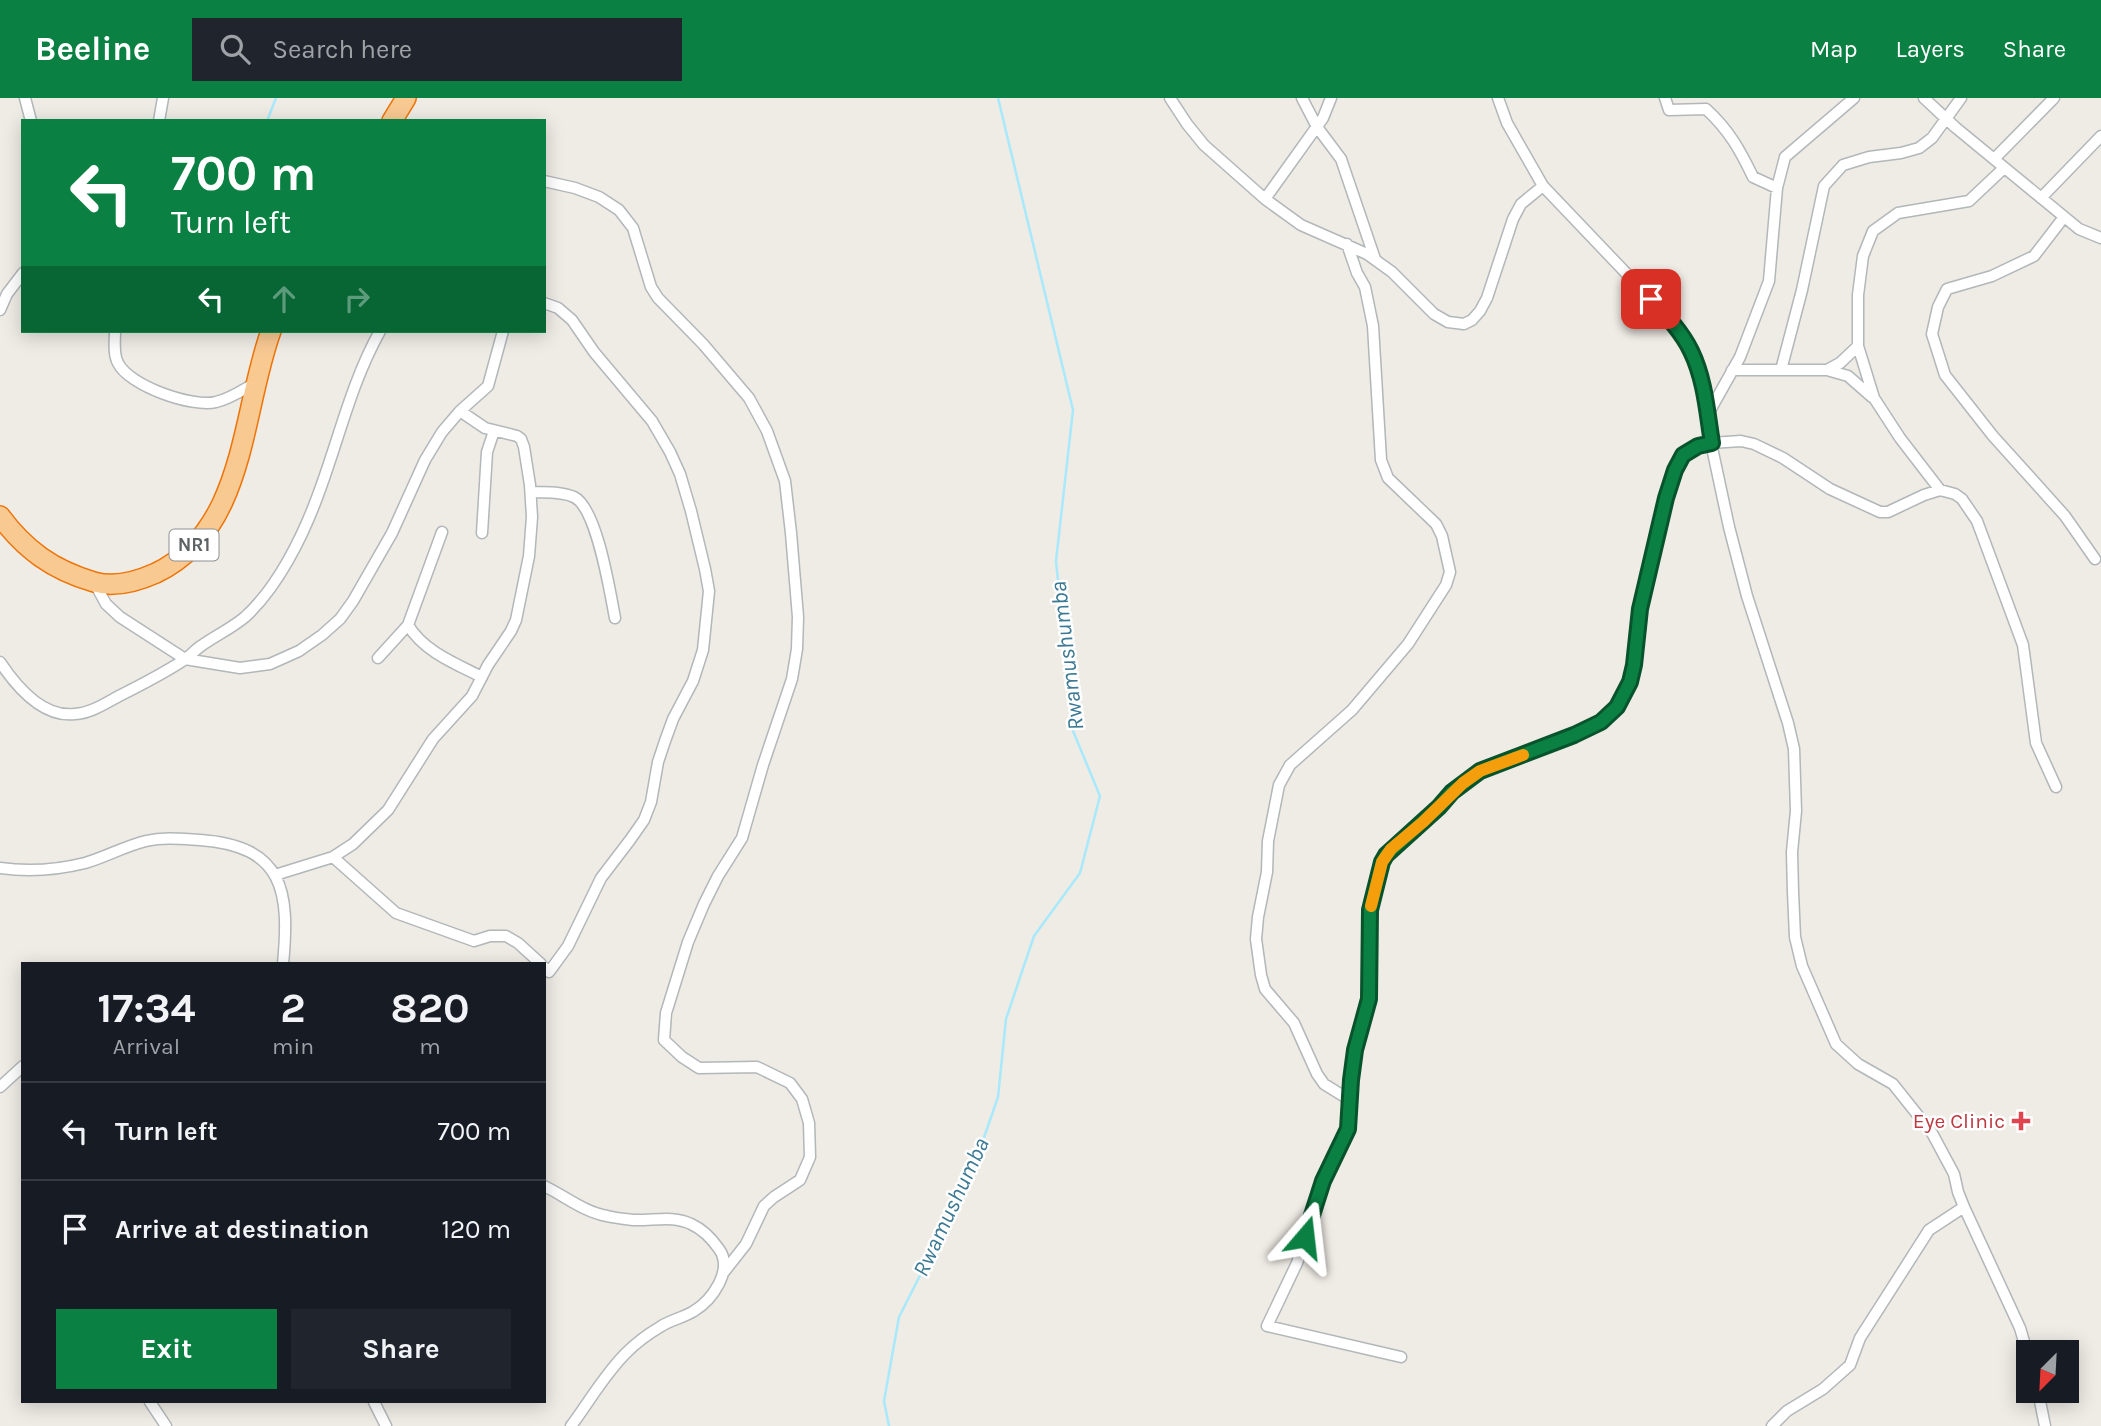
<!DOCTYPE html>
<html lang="en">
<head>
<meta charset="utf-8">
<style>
  body { margin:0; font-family:Karla,sans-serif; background:#20242c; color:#f1f3f6; height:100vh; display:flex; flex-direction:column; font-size:26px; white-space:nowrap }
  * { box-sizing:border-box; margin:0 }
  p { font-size:23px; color:#9ea1a6 }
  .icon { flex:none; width:38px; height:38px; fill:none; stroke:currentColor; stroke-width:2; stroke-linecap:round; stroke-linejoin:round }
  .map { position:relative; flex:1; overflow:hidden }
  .sheet { position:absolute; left:21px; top:864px; width:525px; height:441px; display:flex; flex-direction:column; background:#171b24; border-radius:0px; box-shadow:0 4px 18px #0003 }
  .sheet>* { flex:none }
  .banner { position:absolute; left:21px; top:21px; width:525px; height:214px; border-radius:0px; box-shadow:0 4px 18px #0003; background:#0b8043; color:#fff; overflow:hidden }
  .needle { width:46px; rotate:204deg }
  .buttons { position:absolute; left:2016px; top:1242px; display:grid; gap:14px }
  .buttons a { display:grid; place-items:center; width:63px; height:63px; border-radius:0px; background:#171b24; box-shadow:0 4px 18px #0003; font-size:35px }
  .pin { position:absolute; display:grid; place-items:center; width:60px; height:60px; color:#fff; margin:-30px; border-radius:14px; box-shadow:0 4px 10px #0006 }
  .me { position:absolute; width:77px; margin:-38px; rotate:17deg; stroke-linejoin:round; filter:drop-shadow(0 0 5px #0008) }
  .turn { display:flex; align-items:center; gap:24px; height:147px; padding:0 35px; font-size:32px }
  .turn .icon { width:91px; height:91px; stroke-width:2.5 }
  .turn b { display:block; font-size:49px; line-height:60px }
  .lanes { display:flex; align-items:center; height:66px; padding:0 35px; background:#0003; justify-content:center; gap:35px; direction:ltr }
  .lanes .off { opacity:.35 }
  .eta { display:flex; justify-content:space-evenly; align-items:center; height:119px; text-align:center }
  .eta b { font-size:42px; font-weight:700; line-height:49px }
  .action { display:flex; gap:14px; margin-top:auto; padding:14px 35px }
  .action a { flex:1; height:80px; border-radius:0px; background:#0b8043; color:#fff; font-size:28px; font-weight:700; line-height:80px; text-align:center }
  .action a+a { background:#20242c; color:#f1f3f6 }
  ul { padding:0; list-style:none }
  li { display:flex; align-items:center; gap:21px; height:98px; padding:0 35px; border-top:2px solid #363941 }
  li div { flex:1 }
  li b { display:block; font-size:26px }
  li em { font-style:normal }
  header { display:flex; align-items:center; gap:42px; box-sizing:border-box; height:98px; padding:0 35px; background:#0b8043; color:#fff }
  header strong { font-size:33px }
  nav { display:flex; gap:38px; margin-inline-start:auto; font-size:24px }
  .search { width:490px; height:63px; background:#20242c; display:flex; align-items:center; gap:18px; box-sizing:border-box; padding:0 24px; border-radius:0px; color:#9ea1a6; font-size:26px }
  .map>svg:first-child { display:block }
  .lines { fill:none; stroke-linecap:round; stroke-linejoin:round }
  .stream { stroke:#a8e9fc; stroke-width:2.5 }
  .street-casing { stroke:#b2b7b9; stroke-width:13 }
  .highway-casing { stroke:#ec7408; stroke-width:22 }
  .street { stroke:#fff; stroke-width:10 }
  .highway { stroke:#f9c992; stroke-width:19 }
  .route-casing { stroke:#07532c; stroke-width:18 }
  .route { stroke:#0b8043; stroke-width:12 }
  .slow { stroke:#f59e0b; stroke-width:12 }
  .health-dot { fill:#e0444e; stroke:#fff; stroke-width:2.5 }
  .labels { text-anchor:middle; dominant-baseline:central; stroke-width:5; stroke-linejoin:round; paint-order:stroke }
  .shield { fill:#fff; stroke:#8e9193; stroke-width:2 }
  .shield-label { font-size:19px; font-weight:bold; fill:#5d6265 }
  .health-label { font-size:21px; fill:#be3a42; stroke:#fff; text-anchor:end }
  .water-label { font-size:23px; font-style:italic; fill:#3c7994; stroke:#fff }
</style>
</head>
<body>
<header>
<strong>Beeline</strong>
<div class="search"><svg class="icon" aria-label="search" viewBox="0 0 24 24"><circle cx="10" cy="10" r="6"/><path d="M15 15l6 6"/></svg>Search here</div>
<nav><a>Map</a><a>Layers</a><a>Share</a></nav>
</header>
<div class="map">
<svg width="2101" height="1328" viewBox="0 0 2101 1328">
  <rect width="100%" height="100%" fill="#efebe5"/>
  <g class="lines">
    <path class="stream" d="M267 23 276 0
      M889 1328 884 1303 899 1219 971 1077 998 999 1006 921 1034 838 1080 775 1100 698 1073 633 1056 463 1073 312 998 0"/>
    <g class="street-casing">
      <path id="street" d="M25 0 31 23
        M1170 0 1187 26 1204 47 1265 101 1301 127 1367 156 1392 174 1434 216 1448 224 1464 226 1472 222 1480 213 1487 200 1513 121 1521 106 1543 88
        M1302 0 1317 29 1341 61 1375 161
        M1498 0 1507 25 1543 88 1666 217 1691 253 1705 294 1711 345 1729 429 1747 498 1788 625 1794 651 1796 713 1792 754 1793 794 1795 839 1802 868 1836 946 1858 966 1893 986 1932 1035 1954 1076 1958 1094 1964 1109 2020 1230 2028 1257
        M1665 0 1669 12 1706 11C1729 32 1740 52 1753 79L1777 90
        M1924 0 1955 29 2079 131 2101 140
        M159 23 163 0
        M1994 61 2054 0
        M544 83 575 90 599 99 619 112 633 130 651 189 658 200 703 246 749 300 767 333 785 383 791 435 798 519 797 551 792 581 763 667 742 740 718 778 704 806 688 844 666 915 664 942 682 959 699 970 757 969 790 985 802 1001 809 1025 810 1059 800 1082 774 1099 764 1108 746 1146 724 1174
        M2041 100 2101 38
        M1265 101 1323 20 1331 0
        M2064 119 2034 158 1992 178 1947 191 1938 209 1932 236 1945 277 1993 338 2065 418 2095 461
        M1347 146 1357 175 1365 189 1373 228 1381 362 1388 380 1436 426 1442 438 1450 474 1446 487 1408 546 1352 612 1290 667 1279 687 1268 743 1267 774 1258 819 1256 841 1261 877 1265 891 1294 925 1317 976 1324 986 1345 999 1349 1006V1014L1348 1031 1323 1083 1297 1165 1267 1228 1401 1259
        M544 205 558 210 572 222 594 254 652 323 670 354 680 376 691 413 705 471 709 493 703 552 693 583 673 621 665 643 658 664 651 704 644 722 630 742 601 780 568 848 549 874 544 869
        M0 212 7 196 23 175
        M115 233C115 243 113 256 118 265 129 288 193 310 216 304 230 301 243 292 255 285
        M1732 272H1827L1840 265 1858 248
        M1781 272 1802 192 1824 88 1843 67 1869 59 1901 55 1919 50 1932 40 1961 0
        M1827 272 1848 278 1872 299
        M1708 316 1740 259 1769 183 1777 90 1785 59 1854 0
        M1940 392 1900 340 1874 300 1858 248V197L1863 158 1873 133 1898 115 1969 103 2004 70
        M531 394C544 395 561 393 574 399 597 410 610 494 615 520
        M442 434 408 527C423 553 456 566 482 579
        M482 435 487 354 494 333
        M94 484 106 506 120 519 185 561 240 570 270 566 299 553 322 537 340 521 353 503 392 435 425 362 442 334 460 313 488 288 503 233
        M378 560 408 527
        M0 564C16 588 43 620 75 616 91 615 106 605 119 598 141 587 164 575 184 562 190 558 195 552 201 548 215 538 232 530 245 519 278 489 303 438 318 397 339 341 351 285 380 233
        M333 759 353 746 388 712 433 641 472 598 488 567 511 533 516 522 529 458 532 419 530 387 524 349 521 341 517 338 485 330 460 313
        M0 770C28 774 57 772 85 765 106 759 125 748 146 743 164 739 182 741 200 742 284 748 290 793 283 866
        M275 777 333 759 396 815 474 843 490 838H506L518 845 541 866
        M0 989 23 968
        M1349 1006 1355 952 1369 901 1370 812 1382 764 1391 751 1423 724 1463 685 1480 673 1574 637 1601 624 1617 609 1630 584 1634 567 1640 511 1647 479 1666 400 1675 372 1683 357 1698 347 1711 345 1741 343 1754 346 1783 360 1830 391 1880 414H1888L1924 397 1940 392 1955 396 1962 401 1977 423 2023 547 2036 645 2056 689
        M544 1088C565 1098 584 1114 607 1118 615 1120 625 1121 633 1122 653 1123 673 1117 691 1126 702 1131 712 1141 719 1151 734 1172 712 1202 694 1213 683 1220 670 1222 660 1229 648 1236 636 1245 626 1255 604 1277 589 1304 571 1328
        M2038 1293 2045 1328
        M150 1304 166 1328
        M374 1304 386 1328
        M1772 1328 1787 1313 1823 1291 1850 1267 1860 1240 1929 1132 1964 1109"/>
    </g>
    <g class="highway-casing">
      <path id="highway" d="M392 23 406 0
        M0 418C25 452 53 472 94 484 115 490 136 484 156 475 246 432 241 315 271 233"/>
    </g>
    <use href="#street" class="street"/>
    <use href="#highway" class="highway"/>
  </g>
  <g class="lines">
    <g class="route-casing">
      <path id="route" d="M1305 1139 1323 1083 1348 1031 1351 982 1355 952 1369 901 1370 812 1382 764 1386 757 1439 709 1452 694 1480 673 1574 637 1601 624 1617 609 1630 584 1634 567 1640 511 1666 400 1675 372 1683 357 1698 348 1712 345C1707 314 1705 282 1691 253 1682 234 1665 216 1651 201"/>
    </g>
    <use href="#route" class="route"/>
    <path class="slow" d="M1371 808 1382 764 1391 751 1423 724 1463 685 1480 673 1523 657"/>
  </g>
  <path class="health-dot" d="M2017.5 1012.5h7v7h7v7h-7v7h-7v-7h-7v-7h7z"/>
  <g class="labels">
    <rect class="shield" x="169.5" y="431.5" width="49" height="31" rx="5"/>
    <g class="shield-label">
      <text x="194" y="447">NR1</text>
    </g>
    <g class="health-label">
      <text x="2005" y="1023">Eye Clinic</text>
    </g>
    <g class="water-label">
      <text transform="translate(1067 558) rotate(-97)">Rwamushumba</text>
      <text transform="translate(951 1109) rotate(-65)">Rwamushumba</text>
    </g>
  </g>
</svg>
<div class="buttons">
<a><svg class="needle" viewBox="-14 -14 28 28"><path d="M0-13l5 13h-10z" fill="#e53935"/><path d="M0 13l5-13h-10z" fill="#9ea1a6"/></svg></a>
</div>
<div class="pin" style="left:1651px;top:201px;background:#d93025"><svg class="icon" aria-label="arrive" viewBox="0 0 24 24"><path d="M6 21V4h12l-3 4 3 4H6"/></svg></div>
<svg class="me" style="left:1305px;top:1139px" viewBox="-20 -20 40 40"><path d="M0-17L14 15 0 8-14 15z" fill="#0b8043" stroke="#fff" stroke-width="4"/></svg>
<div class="banner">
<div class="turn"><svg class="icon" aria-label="left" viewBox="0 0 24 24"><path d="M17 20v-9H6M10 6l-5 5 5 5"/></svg><div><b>700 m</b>Turn left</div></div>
<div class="lanes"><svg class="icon" aria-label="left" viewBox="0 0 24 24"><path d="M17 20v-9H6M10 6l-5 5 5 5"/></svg><svg class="icon off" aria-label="ahead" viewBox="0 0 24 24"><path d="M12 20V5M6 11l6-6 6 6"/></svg><svg class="icon off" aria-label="right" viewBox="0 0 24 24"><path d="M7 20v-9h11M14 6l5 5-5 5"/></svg></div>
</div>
<section class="sheet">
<div class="eta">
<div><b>17:34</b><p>Arrival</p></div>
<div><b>2</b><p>min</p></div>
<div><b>820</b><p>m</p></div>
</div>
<ul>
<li><svg class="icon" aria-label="left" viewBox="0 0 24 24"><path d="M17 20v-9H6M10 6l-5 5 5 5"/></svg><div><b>Turn left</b></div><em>700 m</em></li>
<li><svg class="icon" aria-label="arrive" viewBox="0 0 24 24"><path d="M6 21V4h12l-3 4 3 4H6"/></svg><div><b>Arrive at destination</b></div><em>120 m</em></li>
</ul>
<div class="action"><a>Exit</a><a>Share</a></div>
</section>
</div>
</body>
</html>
